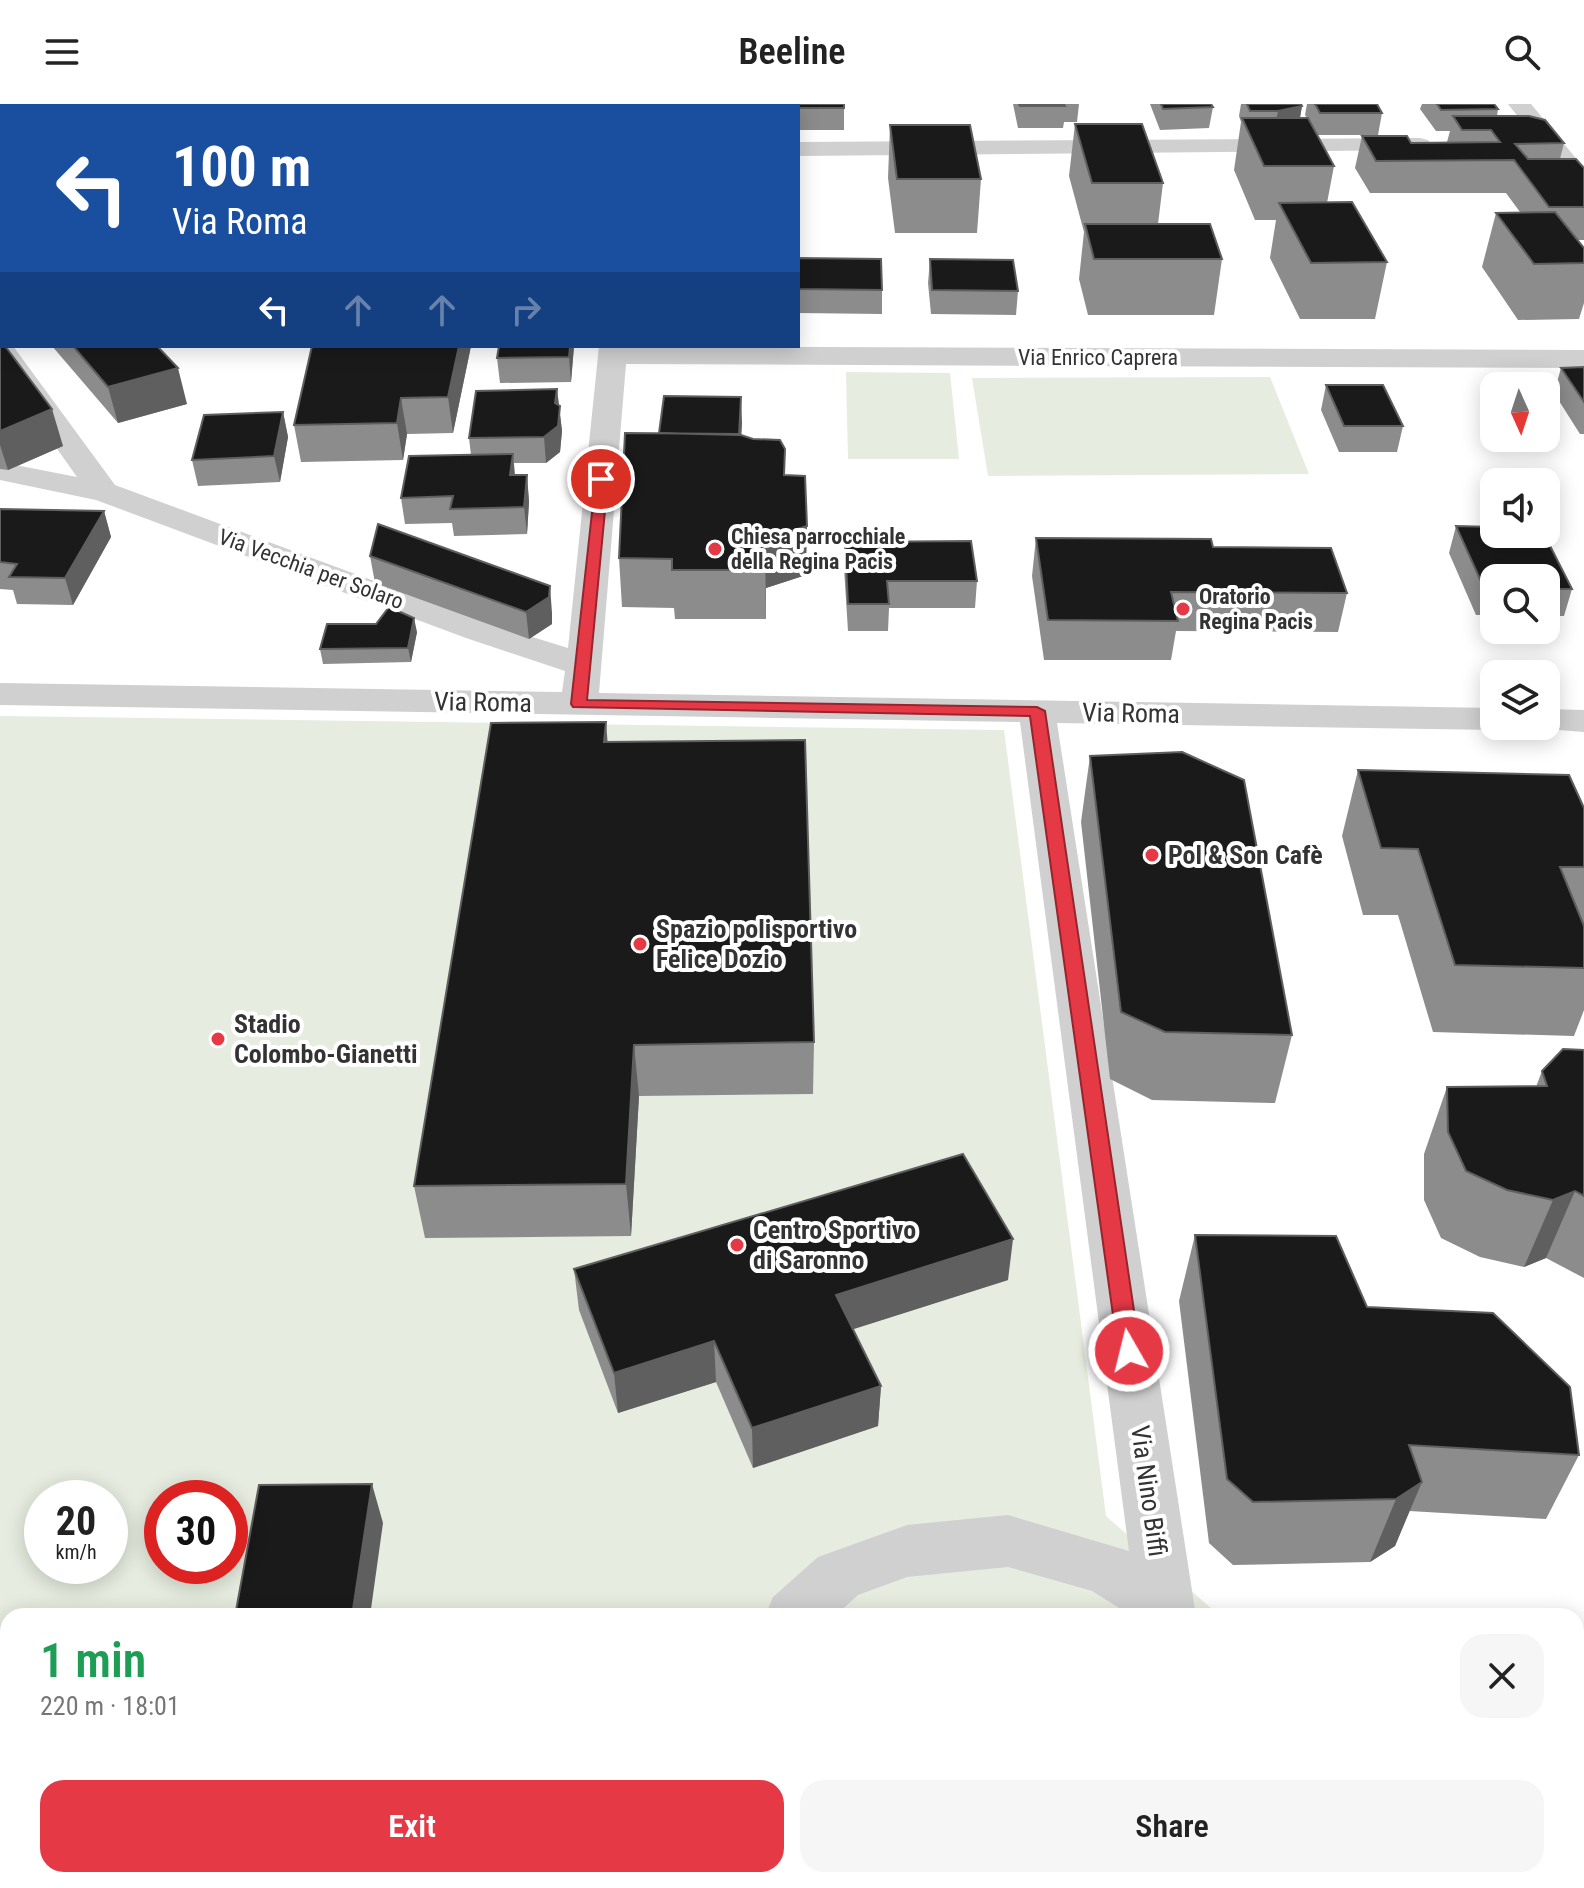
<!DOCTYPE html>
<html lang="en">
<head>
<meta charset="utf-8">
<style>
  body { margin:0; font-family:"Roboto Condensed",sans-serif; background:#f6f6f6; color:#222; height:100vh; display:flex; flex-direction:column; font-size:30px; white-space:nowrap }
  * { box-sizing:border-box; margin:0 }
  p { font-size:26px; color:#767676 }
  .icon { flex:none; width:44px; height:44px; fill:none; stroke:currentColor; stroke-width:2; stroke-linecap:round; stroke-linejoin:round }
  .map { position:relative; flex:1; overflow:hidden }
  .details { position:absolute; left:0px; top:1504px; width:1584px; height:280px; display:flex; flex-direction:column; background:#fff; border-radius:24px 24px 0 0; box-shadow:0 4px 20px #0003 }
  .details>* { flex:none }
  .banner { position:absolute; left:0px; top:0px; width:800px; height:244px; box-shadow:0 4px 20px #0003; background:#1a4fa0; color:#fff; overflow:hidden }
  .needle { width:52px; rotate:177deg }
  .tools { position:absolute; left:1480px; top:268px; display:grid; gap:16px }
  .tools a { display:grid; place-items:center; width:80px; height:80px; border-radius:16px; background:#fff; box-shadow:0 4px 20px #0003; font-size:40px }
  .speed { position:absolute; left:24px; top:1376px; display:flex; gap:16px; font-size:40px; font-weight:700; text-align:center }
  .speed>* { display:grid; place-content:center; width:104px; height:104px; border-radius:50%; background:#fff; box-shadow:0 4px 20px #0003; line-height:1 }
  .speed small { font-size:20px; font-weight:400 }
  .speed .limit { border:12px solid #d22; background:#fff; color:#111 }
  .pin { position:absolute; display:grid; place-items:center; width:68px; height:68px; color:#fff; margin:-34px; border:4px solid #fff; border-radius:50%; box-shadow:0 2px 8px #0007 }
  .me { position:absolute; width:88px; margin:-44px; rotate:352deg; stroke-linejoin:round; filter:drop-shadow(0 0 6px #0008) }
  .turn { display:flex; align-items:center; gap:28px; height:168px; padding:0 40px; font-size:36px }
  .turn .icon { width:104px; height:104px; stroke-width:2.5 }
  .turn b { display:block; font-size:56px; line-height:68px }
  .lanes { display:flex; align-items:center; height:76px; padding:0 40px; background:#0003; justify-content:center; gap:40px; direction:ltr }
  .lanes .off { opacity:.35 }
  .round { display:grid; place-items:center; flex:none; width:84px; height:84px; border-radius:24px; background:#f6f6f6 }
  .headline { display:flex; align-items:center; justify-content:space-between; height:136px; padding:0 40px }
  h1 { font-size:48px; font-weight:600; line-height:60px; color:#1e9e55 }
  .cta { display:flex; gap:16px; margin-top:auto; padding:16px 40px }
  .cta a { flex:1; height:92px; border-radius:24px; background:#e63946; color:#fff; font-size:32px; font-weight:600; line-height:92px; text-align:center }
  .cta a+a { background:#f6f6f6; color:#222 }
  header { display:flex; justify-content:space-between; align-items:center; height:104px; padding:0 40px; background:#fff; font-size:36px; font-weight:600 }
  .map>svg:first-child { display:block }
  .green { fill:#e6ecdf; fill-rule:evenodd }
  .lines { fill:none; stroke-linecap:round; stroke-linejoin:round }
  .minor { fill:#d0d0d0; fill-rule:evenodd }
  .wall { fill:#8c8c8c }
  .shaded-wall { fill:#5f5f5f }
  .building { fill:#1a1a1a; stroke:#5f5f5f; stroke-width:2 }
  .route { fill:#e63946; stroke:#96252e; stroke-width:2 }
  .poi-dot { fill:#e63946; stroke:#fff; stroke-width:3 }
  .labels { text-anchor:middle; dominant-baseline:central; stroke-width:8; stroke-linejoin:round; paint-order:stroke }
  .far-street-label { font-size:22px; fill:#333; stroke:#fff }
  .far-poi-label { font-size:22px; font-weight:bold; fill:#333; stroke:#fff; text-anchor:start }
  .street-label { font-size:26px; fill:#333; stroke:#fff }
  .poi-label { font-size:26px; font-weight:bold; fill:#333; stroke:#fff; text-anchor:start }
</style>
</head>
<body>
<header><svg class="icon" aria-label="menu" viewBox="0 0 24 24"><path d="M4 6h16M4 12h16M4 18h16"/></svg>Beeline<svg class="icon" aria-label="search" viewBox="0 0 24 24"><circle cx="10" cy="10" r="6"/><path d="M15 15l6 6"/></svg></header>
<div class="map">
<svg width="1584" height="1784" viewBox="0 0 1584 1784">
  <rect width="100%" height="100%" fill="#fff"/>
  <path class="green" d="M846 268 950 269 959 355H848Z
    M1270 273 1309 370 988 372 972 274Z
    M0 612 1004 626 1106 1412 1220 1512H8V1776H1576V1550H1584V1784H0ZM42 1394H110V1462H42ZM162 1394H230V1462H162Z"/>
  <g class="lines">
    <path class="minor" d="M593 0H615V2H593Z
      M1508 0H1531L1584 64V87L1575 85Z
      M1420 34 1428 36 1432 41 1428 46 798 52V38Z
      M0 235 2 242H13L115 381 490 520 568 544 599 242 1584 246V264L626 260 599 589 1494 604V622H1508L1494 626 1057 619 1196 1512H1132L1092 1487 1008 1463 907 1473 858 1491 835 1512H765L773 1493 818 1453 907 1421 1008 1411 1129 1447 1020 618 0 601V579L562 588 565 567 466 534 96 396 0 376V358L77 373 0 264Z
      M1546 605 1584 606V628L1533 624 1546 622Z
      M723 1776H789L792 1784H726Z
      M1181 1776H1247L1249 1784H1183Z"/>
  </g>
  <path class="wall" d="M338 0H417V2H337Z
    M844 0V26H798V2Z
    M1013 0H1079L1077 18H1064L1063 24H1018Z
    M1150 0H1211L1213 3 1209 24 1160 26Z
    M1241 0H1301L1302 2 1300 14H1307L1305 11 1307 0H1377L1382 9 1378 31H1317L1334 62 1327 99 1387 158 1375 215H1300L1270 154 1276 116H1255L1234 66 1241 18 1239 12Z
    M1422 0H1494L1498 5 1497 12 1564 39 1560 55 1584 64V136H1578L1584 144V199L1579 215 1518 216 1482 163 1496 109 1520 108 1506 89H1370L1355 64 1362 32 1411 39 1447 38 1450 27H1436L1420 5Z
    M0 3H2V45H0Z
    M1075 20 1163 79 1158 120 1222 155 1214 211H1088L1079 175 1084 128 1069 72Z
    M890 21 981 75 977 129H895L888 74Z
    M0 76H2V120H0Z
    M0 130H2V184L0 181Z
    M798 154 882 186V210L798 209Z
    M930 155 1018 187 1016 211 931 210 928 179Z
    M0 235 63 342 8 366 0 365Z
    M52 242H157L187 300 118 319Z
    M471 242 453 329 407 330 403 356 301 358 294 321Z
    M574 242 571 278 500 279 497 254Z
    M1584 263V330H1580L1554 289 1561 264Z
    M1326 281 1403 322 1397 348H1339L1321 306Z
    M557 285 562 327 560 348 546 359H514L515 371H527L529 398 527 430 454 432 452 419 405 420 401 394 471 351 469 334Z
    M283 308 288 333 280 378 198 382 192 356Z
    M742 318 741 331 785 371 806 471 766 484V515H675L674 504 622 503 619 454 659 329Z
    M0 405 104 407 111 433 73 501 17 500 13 486 0 485Z
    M1456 422 1572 485 1564 512H1546V474H1494V511H1476L1449 449Z
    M1036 434 1213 443 1347 489 1338 528 1176 527 1171 556H1044L1032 472Z
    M845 438 977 477 975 504H889L888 527H848L844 464Z
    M370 452 552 509V520L529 535 375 479Z
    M417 528 411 558 323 560 320 545Z
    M608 638 814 938 813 990 639 992 631 1132 425 1134 414 1082Z
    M1090 652 1292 931 1275 999 1152 996 1110 975 1081 718Z
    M1358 666 1584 704V906L1574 932 1433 928 1398 811H1363L1342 732Z
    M1584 946V1174L1546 1154 1524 1163 1480 1153 1441 1134 1424 1096V1050L1447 983H1536L1542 967Z
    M1195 1131 1367 1203 1579 1351 1546 1415 1409 1407 1395 1442 1370 1458 1233 1461 1209 1439 1179 1197Z
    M574 1165 1008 1176 853 1225 881 1282 878 1322 753 1364 716 1278 618 1309 579 1206Z"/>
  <path class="shaded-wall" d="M1302 2 1298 24 1274 29 1278 7Z
    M459 242H471L453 329 448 293Z
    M570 242H574L571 278 569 253Z
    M178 264 187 300 118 319 108 283Z
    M557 285 562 327 560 348 546 359 544 333 555 299Z
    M741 293 742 318 739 377 738 351Z
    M401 294 407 330 403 356 397 319Z
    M52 305 63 342 8 366 0 341V327Z
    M283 308 288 333 280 378 274 352Z
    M513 350 515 376 510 371Z
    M527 371 529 398 527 430 524 403Z
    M104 407 111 433 73 501 65 474Z
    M807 422 806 471 766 484V515L765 435Z
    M550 482 552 509V520L529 535 526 508Z
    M414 514 417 528 411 558 408 544Z
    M606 618 610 669 604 638Z
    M634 941 639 992 631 1132 626 1080Z
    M1575 1087 1546 1154 1524 1163 1553 1096Z
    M1013 1135 1008 1176 835 1231 836 1191Z
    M714 1237 716 1278 618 1309 614 1269Z
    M881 1282 878 1322 753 1364 752 1324Z
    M1422 1378 1395 1442 1370 1458 1396 1395Z
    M372 1380 383 1419 370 1512H352Z
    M315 1776H335L334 1784H314Z"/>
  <path class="building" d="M338 0H399L398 2H337Z
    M451 0H578L577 2H450Z
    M649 0H719V2H649Z
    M741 0H844V4H798V2H741Z
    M1019 0H1064L1065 2H1020Z
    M1161 0H1211L1213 3 1163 5Z
    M1247 0H1301L1302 2 1278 7H1250Z
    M1315 0H1377L1382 9H1320Z
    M1437 0H1494L1498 5 1441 6Z
    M0 3H2V23H0Z
    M1453 12H1529L1545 16 1564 39 1515 40 1528 55H1576L1584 64V103H1549L1514 56 1376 57 1362 32H1407L1411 39 1500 38 1491 26H1462Z
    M1242 14H1308L1334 62H1264Z
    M1075 20H1142L1163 79H1092Z
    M890 21H970L981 75H897Z
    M0 76H2V97H0Z
    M1352 98 1387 158 1311 159 1279 99Z
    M1555 108 1584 144V159L1534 160 1496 109Z
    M1085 120H1210L1222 155H1094Z
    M0 130H2V161L0 159Z
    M798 154 881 155 882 186 798 185Z
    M930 155 1013 156 1018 187 932 186Z
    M0 235 2 237V242H5L52 305 0 327Z
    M73 242H157L178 264 108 283Z
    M312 242H459L448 293 401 294 397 319 294 321Z
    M499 242H570L569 253 497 254Z
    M1584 263V298L1561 264Z
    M1326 281H1383L1403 322H1344Z
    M557 285 555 299 560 302 558 322 544 333 469 334 476 287Z
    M664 292 741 293 739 331 659 329Z
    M283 308 274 352 192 356 204 311Z
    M625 329 738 330 753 335 780 336 785 345 784 371 805 372 807 422 765 435V466H672V455L619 454Z
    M513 350 510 371H527L524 403 450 405 453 392 401 394 409 352Z
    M0 405 104 407 65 474 9 473 17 460 0 458Z
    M378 420 550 482 549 493 526 508 370 452Z
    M1456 422 1494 423V430H1544L1572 485H1546V474H1494V484H1484Z
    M1036 434 1211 435 1213 443 1331 444 1347 489 1171 488 1178 517 1048 516Z
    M971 437 977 477H887L889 500H848L845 438Z
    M389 503 414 514 408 544 320 545 327 520H376Z
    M606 618 604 638 805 636 814 938 634 941 626 1080 414 1082 491 619Z
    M1182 648 1244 676 1292 931 1165 928 1121 908 1090 652Z
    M1358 666 1569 671 1584 704V763H1560L1584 822V864L1455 861 1418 745 1381 744Z
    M1563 945 1584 946V1092L1575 1087 1553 1096 1507 1086 1466 1067 1448 1028 1447 983 1547 982 1542 967Z
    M963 1050 1013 1135 836 1191 881 1282 752 1324 714 1237 614 1269 574 1165Z
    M1195 1131 1336 1132 1367 1203 1493 1209 1570 1283 1579 1351 1409 1341 1422 1378 1396 1395 1253 1398 1227 1375Z
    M372 1380 352 1512H235L259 1381Z
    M667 1507V1512H512Z
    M185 1776H315L314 1784H184Z"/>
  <path class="route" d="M596 372 608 375 587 596 1037 603 1045 607 1140 1247 1137 1254 1129 1256 1121 1254 1118 1247 1030 612 573 603 571 600Z"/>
  <g class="poi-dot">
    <circle cx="715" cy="445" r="8"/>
    <circle cx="1183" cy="505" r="8"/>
    <circle cx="1152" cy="751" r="8"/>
    <circle cx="640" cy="840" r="8"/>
    <circle cx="218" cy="935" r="8"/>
    <circle cx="737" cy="1141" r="8"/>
  </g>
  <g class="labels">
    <g class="far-street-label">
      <text x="1098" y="253">Via Enrico Caprera</text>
      <text transform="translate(311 465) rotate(20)">Via Vecchia per Solaro</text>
    </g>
    <g class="far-poi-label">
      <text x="731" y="432">Chiesa parrocchiale<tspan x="731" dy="25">della Regina Pacis</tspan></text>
      <text x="1199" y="492">Oratorio<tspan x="1199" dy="25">Regina Pacis</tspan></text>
    </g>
    <g class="street-label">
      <text transform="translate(483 598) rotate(1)">Via Roma</text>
      <text transform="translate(1131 609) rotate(1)">Via Roma</text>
      <text transform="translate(1149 1387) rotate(82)">Via Nino Biffi</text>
    </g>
    <g class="poi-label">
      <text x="1168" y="751">Pol &amp; Son Cafè</text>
      <text x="656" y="825">Spazio polisportivo<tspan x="656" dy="30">Felice Dozio</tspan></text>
      <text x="234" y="920">Stadio<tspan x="234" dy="30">Colombo-Gianetti</tspan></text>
      <text x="753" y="1126">Centro Sportivo<tspan x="753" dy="30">di Saronno</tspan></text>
    </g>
  </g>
</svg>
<div class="tools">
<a><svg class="needle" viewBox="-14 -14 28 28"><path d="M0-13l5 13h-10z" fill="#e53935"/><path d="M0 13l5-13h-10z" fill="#767676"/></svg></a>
<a><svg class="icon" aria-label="sound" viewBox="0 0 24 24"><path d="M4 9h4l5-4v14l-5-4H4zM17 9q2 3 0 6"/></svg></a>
<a><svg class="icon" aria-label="search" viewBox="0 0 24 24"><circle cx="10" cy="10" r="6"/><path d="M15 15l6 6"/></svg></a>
<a><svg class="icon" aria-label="layers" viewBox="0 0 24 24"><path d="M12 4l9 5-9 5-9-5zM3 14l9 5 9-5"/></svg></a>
</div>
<div class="speed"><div>20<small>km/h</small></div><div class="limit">30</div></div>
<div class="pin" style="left:601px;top:375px;background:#d93025"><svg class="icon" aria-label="arrive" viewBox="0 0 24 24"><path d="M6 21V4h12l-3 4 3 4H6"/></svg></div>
<svg class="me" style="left:1129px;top:1247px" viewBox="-20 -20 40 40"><circle r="17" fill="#e63946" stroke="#fff" stroke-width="3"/><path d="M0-11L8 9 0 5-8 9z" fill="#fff"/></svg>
<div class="banner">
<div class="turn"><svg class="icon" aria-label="left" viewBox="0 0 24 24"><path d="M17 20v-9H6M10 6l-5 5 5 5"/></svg><div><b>100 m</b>Via Roma</div></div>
<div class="lanes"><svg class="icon" aria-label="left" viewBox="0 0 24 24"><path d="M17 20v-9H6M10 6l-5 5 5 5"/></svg><svg class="icon off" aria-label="ahead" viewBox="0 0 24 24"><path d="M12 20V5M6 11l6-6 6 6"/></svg><svg class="icon off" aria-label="ahead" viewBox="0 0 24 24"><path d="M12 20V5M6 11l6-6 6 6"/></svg><svg class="icon off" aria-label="right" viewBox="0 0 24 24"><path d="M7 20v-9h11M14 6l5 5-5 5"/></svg></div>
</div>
<section class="details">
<div class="headline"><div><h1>1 min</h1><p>220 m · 18:01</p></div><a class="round"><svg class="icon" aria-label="close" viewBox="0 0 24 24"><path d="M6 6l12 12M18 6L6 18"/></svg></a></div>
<div class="cta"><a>Exit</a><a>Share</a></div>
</section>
</div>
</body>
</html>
